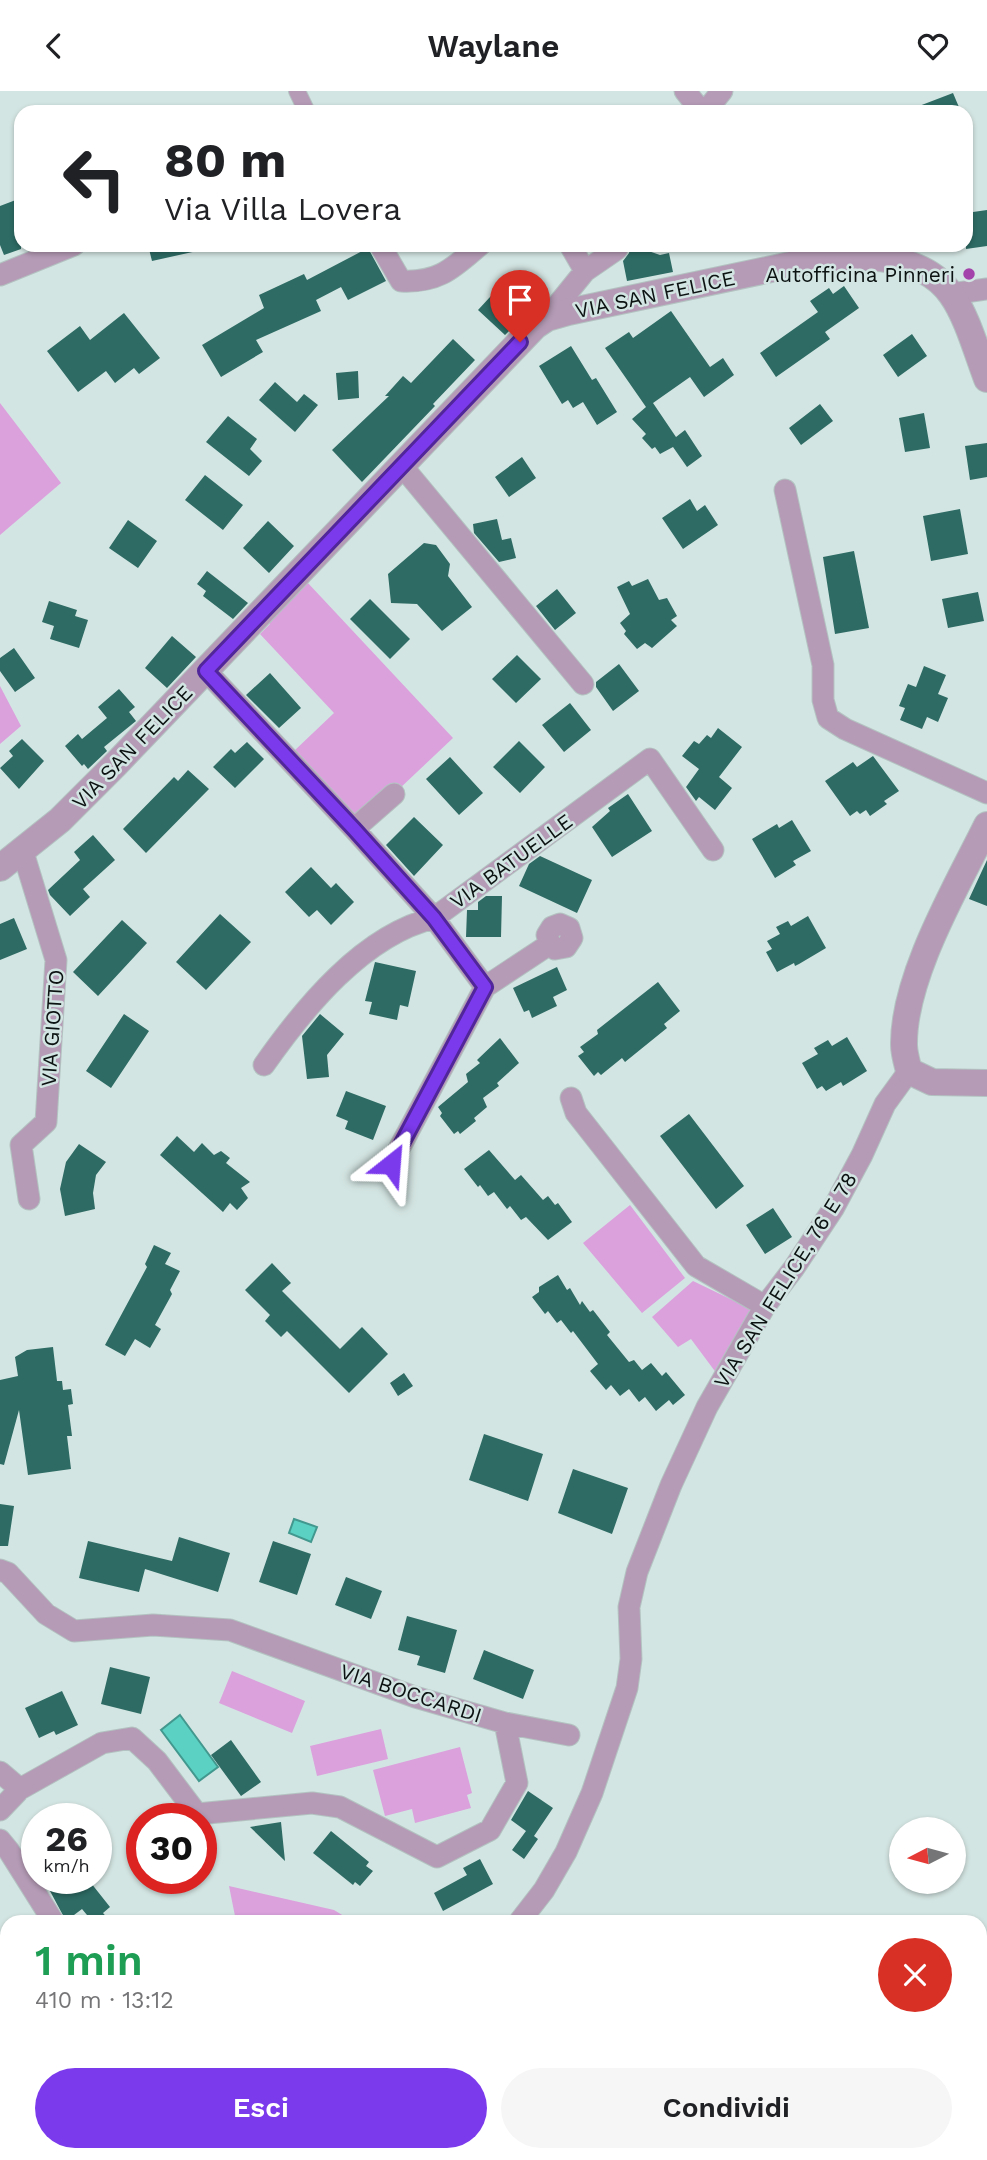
<!DOCTYPE html>
<html lang="it">
<head>
<meta charset="utf-8">
<style>
  body { margin:0; font-family:"Work Sans",sans-serif; background:#f6f6f6; color:#202124; height:100vh; display:flex; flex-direction:column; font-size:26px; white-space:nowrap }
  * { box-sizing:border-box; margin:0 }
  p { font-size:23px; color:#757577 }
  .icon { flex:none; width:38px; height:38px; fill:none; stroke:currentColor; stroke-width:2; stroke-linecap:round; stroke-linejoin:round }
  .map { position:relative; flex:1; overflow:hidden }
  .drawer { position:absolute; left:0px; top:1824px; width:987px; height:247px; display:flex; flex-direction:column; background:#fff; border-radius:21px 21px 0 0; box-shadow:0 2px 5px #0004 }
  .drawer>* { flex:none }
  .banner { position:absolute; left:14px; top:14px; width:959px; height:147px; border-radius:21px; box-shadow:0 2px 5px #0004; background:#fff; color:#202124; overflow:hidden }
  .needle { width:46px; rotate:264deg }
  .fabs { position:absolute; left:889px; top:1726px; display:grid; gap:14px }
  .fabs a { display:grid; place-items:center; width:77px; height:77px; border-radius:50%; background:#fff; box-shadow:0 2px 5px #0004; font-size:35px }
  .speed { position:absolute; left:21px; top:1712px; display:flex; gap:14px; font-size:35px; font-weight:700; text-align:center }
  .speed>* { display:grid; place-content:center; width:91px; height:91px; border-radius:50%; background:#fff; box-shadow:0 2px 5px #0004; line-height:1 }
  .speed small { font-size:18px; font-weight:400 }
  .speed .limit { border:10px solid #d22; background:#fff; color:#111 }
  .pin { position:absolute; display:grid; place-items:center; width:60px; height:60px; color:#fff; margin:-72px -30px; border-radius:50% 50% 50% 0; rotate:-45deg; box-shadow:0 0 7px #0007 }
  .pin .icon { rotate:45deg }
  .me { position:absolute; width:77px; margin:-38px; rotate:28deg; stroke-linejoin:round; filter:drop-shadow(0 0 5px #0008) }
  .turn { display:flex; align-items:center; gap:24px; height:147px; padding:0 35px; font-size:32px }
  .turn .icon { width:91px; height:91px; stroke-width:2.5 }
  .turn b { display:block; font-size:49px; line-height:60px }
  .round { display:grid; place-items:center; flex:none; width:74px; height:74px; border-radius:37px; background:#f6f6f6 }
  .head { display:flex; align-items:center; justify-content:space-between; height:119px; padding:0 35px }
  h1 { font-size:42px; font-weight:600; line-height:52px; color:#1e9e55 }
  .primary-button { display:flex; gap:14px; margin-top:auto; padding:14px 35px }
  .primary-button a { flex:1; height:80px; border-radius:42px; background:#7c3aed; color:#fff; font-size:28px; font-weight:600; line-height:80px; text-align:center }
  .primary-button a+a { background:#f6f6f6; color:#202124 }
  header { display:flex; justify-content:space-between; align-items:center; height:91px; padding:0 35px; background:#fff; font-size:32px; font-weight:600 }
  .map>svg:first-child { display:block }
  .green { fill:#daa1dd }
  .water { fill:#5ad1c3; stroke:#42988e; stroke-width:2 }
  .building { fill:#2d6b64 }
  .lines { fill:none; stroke-linecap:round; stroke-linejoin:round }
  .pedestrian-casing { stroke:#b3c3c1; stroke-width:18 }
  .minor-casing { stroke:#b3c3c1; stroke-width:23 }
  .tertiary-casing { stroke:#b3c3c1; stroke-width:28 }
  .pedestrian { stroke:#b59bb6; stroke-width:16 }
  .minor { stroke:#b59bb6; stroke-width:21 }
  .tertiary { stroke:#b59bb6; stroke-width:26 }
  .route-casing { stroke:#51269a; stroke-width:18 }
  .route { stroke:#7c3aed; stroke-width:12 }
  .poi-dot { fill:#a242aa; stroke:#d3e5e2; stroke-width:2.5 }
  .labels { text-anchor:middle; dominant-baseline:central; stroke-width:5; stroke-linejoin:round; paint-order:stroke }
  .poi-label { font-size:21px; fill:#0b1211; stroke:#d3e5e2; text-anchor:end }
  .street-label { font-size:21px; fill:#0b1211; stroke:#d3e5e2 }
</style>
</head>
<body>
<header><svg class="icon" aria-label="back" viewBox="0 0 24 24"><path d="M15 5l-7 7 7 7"/></svg>Waylane<svg class="icon" aria-label="heart" viewBox="0 0 24 24"><path d="M12 20l-8-8c-3-5 5-10 8-4 3-6 11-1 8 4z"/></svg></header>
<div class="map">
<svg width="987" height="2069" viewBox="0 0 987 2069">
  <rect width="100%" height="100%" fill="#d3e5e2"/>
  <path class="green" d="M0 312 61 392 0 444Z
    M307 491 453 647 398 699 391 693 355 727 293 661 334 622 260 543 270 533 267 530Z
    M0 595 21 635 0 653Z
    M630 1114 685 1187 642 1222 583 1152Z
    M693 1190 751 1218 717 1283 691 1248 678 1256 652 1226Z
    M232 1580 305 1610 292 1642 219 1612Z
    M381 1638 388 1668 317 1685 310 1655Z
    M460 1656 472 1702 467 1704 471 1717 415 1732 412 1718 385 1725 373 1679Z
    M229 1795 334 1819 352 1830H236Z
    M987 2046V2069H838V2063H980V2055Z
    M178 2063H783L784 2069H180Z"/>
  <path class="water" d="M294 1428 317 1436 311 1451 289 1442Z
    M180 1624 218 1676 199 1690 161 1639Z"/>
  <path class="building" d="M953 2 961 21H906V20Z
    M21 107V158L4 164 0 154V115Z
    M987 119V155L966 158V122Z
    M148 154H196L197 160 152 170Z
    M631 154 660 164 669 162 673 181 627 190 623 170 629 162Z
    M368 157 386 190 348 209 341 196 316 209 321 220 256 249 263 261 221 286 202 254 264 217 259 204 304 183 307 189Z
    M502 193 530 219 505 244 478 219Z
    M844 195 859 217 825 241 830 248 776 286 760 262 818 221 810 210 829 197 833 203Z
    M671 220 710 276 723 267 734 284 704 306 690 286 653 312 676 346 685 339 702 365 687 376 673 356 660 363 655 356 652 358 642 347 646 343 632 328 646 316 605 257 629 241 633 247Z
    M124 222 160 267 139 283 134 277 115 292 106 280 78 301 47 260 80 235 90 249Z
    M912 243 927 265 898 286 883 264Z
    M453 248 475 269 433 313 435 315 362 391 332 359 389 305H385L403 285 411 292Z
    M571 255 592 289 596 287 617 321 597 334 583 311 573 317 568 309 562 313 539 275Z
    M358 280 359 307 338 309 336 282Z
    M275 291 297 311 304 303 318 314 295 341 259 309Z
    M820 313 833 330 801 354 789 337Z
    M924 322 930 357 905 361 899 327Z
    M228 325 257 348 250 358 262 370 249 385 206 351Z
    M987 352V386L970 389 965 355Z
    M522 366 536 387 509 406 495 386Z
    M205 384 243 414 223 439 185 409Z
    M690 408 697 420 705 414 718 434 683 458 662 427Z
    M960 418 968 463 931 470 923 425Z
    M497 428 502 449 511 447 516 467 499 471 474 442 473 433Z
    M128 429 157 450 138 477 109 457Z
    M268 430 294 455 269 482 243 457Z
    M424 452 436 454 450 473 448 485 472 516 442 540 417 513 391 512 388 483Z
    M854 460 869 537 835 543 823 466Z
    M207 480 248 512 233 528 203 505 206 500 197 493Z
    M648 488 659 509 667 507 677 525 671 529 677 535 652 557 645 552 637 558 624 543 626 540 620 532 630 523 617 496 629 490 632 495Z
    M557 498 576 522 555 539 536 515Z
    M978 501 984 530 948 537 942 508Z
    M370 508 410 548 390 568 350 528Z
    M49 510 77 519 75 525 88 529 79 557 50 548 54 535 42 531Z
    M172 545 196 566 167 597 145 577Z
    M14 557 35 587 15 601 0 580V567Z
    M517 564 541 588 516 612 492 588Z
    M619 573 639 600 613 620 596 596V591Z
    M924 575 946 584 938 603 948 607 938 631 927 626 922 638 900 629 905 617 899 615 908 593 916 596Z
    M270 582 301 617 279 637 246 604Z
    M119 598 135 616 129 621 136 630 104 656 107 660 88 678 84 673 82 675 65 655 78 643 82 648 107 627 98 616Z
    M570 612 591 639 564 661 542 634Z
    M718 637 742 656 719 686 732 697 715 719 699 706 696 710 686 696 699 678 682 665 694 650 699 653 707 644 711 647Z
    M22 648 44 670 19 698 0 677 13 665 9 660Z
    M519 650 545 676 520 702 493 676Z
    M247 651 264 668 235 697 213 676 231 658 235 662Z
    M873 665 899 700 884 710 887 713 870 725 866 719 860 723 857 720 850 725 825 690 853 671 857 676Z
    M450 666 483 702 459 724 426 688Z
    M188 679 209 698 146 762 123 738 174 686 178 690Z
    M628 703 652 740 612 766 592 736 610 720 608 717Z
    M414 726 443 754 414 785 386 754Z
    M792 729 811 760 793 770 796 774 775 787 752 748 777 733 779 737Z
    M93 744 115 769 83 798 90 806 70 825 50 804 48 799 80 769 74 761Z
    M540 765 592 789 577 822 519 795 529 773Z
    M987 769V815L969 808Z
    M311 776 331 797 336 792 354 811 331 834 317 819 309 826 285 801Z
    M486 805H502L501 846H466L467 819H478V811Z
    M220 823 251 851 206 899 176 871Z
    M808 825 826 857 799 873 795 875 794 872 777 881 766 861 772 858 767 850 780 843 776 836 788 830 791 835Z
    M14 827 27 858 0 869V833Z
    M122 829 147 852 98 905 73 881Z
    M375 871 416 880 408 916 400 914 397 929 369 923 372 911 365 910Z
    M557 876 567 899 553 906 557 915 532 927 529 919 524 921 513 897Z
    M658 891 680 920 664 933 667 937 625 971 622 967 601 984 598 981 594 985 578 965 584 961 580 956 598 943 597 939Z
    M124 923 149 940 111 997 86 980Z
    M320 923 344 943 327 964 329 986 307 988 302 945Z
    M847 946 867 980 843 995 841 991 826 1000 822 995 817 998 802 972 818 963 814 957 828 949 832 955Z
    M500 947 519 972 497 992 499 995 483 1007 487 1016 474 1027 476 1030 460 1043 458 1040 454 1043 440 1025 442 1022 438 1016 468 991 466 983 480 972 477 969Z
    M346 1000 386 1015 373 1049 345 1038 348 1030 336 1025Z
    M689 1023 744 1095 716 1118 660 1045Z
    M177 1045 194 1061 202 1052 214 1064 221 1060 230 1067 226 1072 250 1091 241 1097 248 1107 237 1119 230 1112 223 1121 160 1064Z
    M79 1053 106 1071 96 1084 93 1102 95 1118 65 1125 60 1098 66 1071Z
    M489 1059 515 1089 521 1084 543 1109 548 1105 555 1114 558 1112 572 1131 548 1149 526 1126 521 1129 510 1115 507 1118 494 1101 488 1105 480 1094 478 1096 464 1078Z
    M773 1117 792 1146 765 1163 746 1134Z
    M154 1154 171 1162 165 1173 180 1180 170 1199 172 1203 155 1234 161 1238 150 1257 135 1248 125 1265 105 1254 147 1176 145 1173Z
    M272 1172 291 1192 282 1200 340 1258 362 1236 388 1263 349 1302 287 1240 281 1246 265 1230 270 1224 245 1199Z
    M558 1184 567 1199 570 1197 580 1214 582 1210 590 1221 593 1219 610 1241 607 1244 629 1271 634 1269 642 1279 651 1272 662 1285 666 1281 685 1304 673 1314 669 1309 656 1320 645 1306 639 1311 629 1298 620 1305 611 1294 606 1299 590 1280 598 1273 573 1240 571 1242 561 1229 557 1232 548 1220 545 1223 532 1206 539 1201V1196Z
    M53 1256 57 1290H62L63 1299 71 1298 73 1313 68 1314 72 1345H67L71 1378 28 1384 19 1319 4 1374 0 1373V1289L18 1285 15 1266 27 1259Z
    M404 1282 413 1295 398 1305 390 1292Z
    M484 1343 543 1363 528 1410 469 1389Z
    M573 1378 628 1397 612 1443 558 1422Z
    M0 1413 14 1415 8 1455H0Z
    M179 1446 230 1462 218 1501 145 1478 139 1501 79 1487 88 1450 172 1470Z
    M273 1450 311 1463 297 1504 259 1491Z
    M346 1486 382 1500 371 1528 335 1514Z
    M407 1525 457 1539 445 1582 417 1574 420 1565 398 1559Z
    M484 1559 534 1579 523 1608 473 1588Z
    M110 1576 150 1586 141 1623 101 1613Z
    M62 1600 78 1634 56 1644 54 1640 39 1647 25 1617Z
    M231 1649 261 1691 241 1705 211 1664Z
    M528 1700 553 1717 534 1745 538 1748 524 1768 512 1759 526 1740 511 1729Z
    M281 1731 285 1770 250 1736Z
    M331 1740 369 1771 366 1775 373 1780 360 1795 355 1791 353 1794 313 1762Z
    M480 1768 493 1793 443 1820 434 1802 467 1784 463 1777Z
    M50 1787H87L110 1816 103 1822 110 1830H92L82 1818 66 1830 50 1800 56 1796Z"/>
  <g class="lines">
    <g class="pedestrian-casing">
      <path id="pedestrian" d="M297 0 307 21"/>
    </g>
    <g class="minor-casing">
      <path id="minor" d="M685 0 702 21
        M705 21 722 0
        M380 154 401 190C439 192 453 177 480 154
        M570 154 585 180
        M0 184 74 154
        M951 203 987 198
        M547 227 585 180 617 158 618 154
        M402 375 583 593
        M785 399 823 574V609L828 627 845 638 987 702
        M206 580 354 738 434 827 485 896
        M354 738 394 703
        M23 761 56 869 46 1031 21 1054 29 1108
        M264 974C304 917 363 844 434 827L650 668 713 759
        M571 1007 576 1022 696 1175 765 1215
        M391 1073 485 896 550 853 547 844 552 836 560 833 569 837 572 847 566 856 555 858 550 853
        M0 1479 8 1482 46 1523 74 1540 153 1534 230 1539 415 1606 505 1632 517 1692 490 1739 437 1766 340 1716 312 1712 197 1723 157 1670 132 1647 102 1652 20 1698 0 1719
        M505 1632 569 1644
        M0 1681 20 1698
        M0 1749 9 1760 53 1830
        M520 1830 544 1799 566 1761 592 1702 627 1597 631 1568 629 1516 637 1481 671 1394 707 1316 765 1215 794 1177 833 1118 862 1064 885 1013 909 980
        M980 1926 987 1919
        M923 2063 936 2069
        M358 2069 360 2063
        M816 2069 819 2063"/>
    </g>
    <g class="tertiary-casing">
      <path id="tertiary" d="M987 734C957 795 903 886 904 954 904 962 907 972 909 980L932 991 987 992
        M0 777 60 729 116 673 535 235 547 227 568 221 814 169C859 164 921 161 951 203 967 225 977 262 987 288"/>
    </g>
    <use href="#pedestrian" class="pedestrian"/>
    <use href="#minor" class="minor"/>
    <use href="#tertiary" class="tertiary"/>
  </g>
  <g class="lines">
    <g class="route-casing">
      <path id="route" d="M391 1073 485 896 434 827 354 738 206 580 520 251"/>
    </g>
    <use href="#route" class="route"/>
  </g>
  <circle class="poi-dot" cx="969" cy="183" r="7"/>
  <g class="labels">
    <g class="poi-label">
      <text x="955" y="183">Autofficina Pinneri</text>
    </g>
    <g class="street-label">
      <text transform="translate(655 203) rotate(-12)">VIA SAN FELICE</text>
      <text transform="translate(132 656) rotate(-46)">VIA SAN FELICE</text>
      <text transform="translate(511 770) rotate(-36)">VIA BATUELLE</text>
      <text transform="translate(52 937) rotate(-86)">VIA GIOTTO</text>
      <text transform="translate(785 1189) rotate(-58)">VIA SAN FELICE, 76 E 78</text>
      <text transform="translate(411 1602) rotate(18)">VIA BOCCARDI</text>
    </g>
  </g>
</svg>
<div class="fabs">
<a><svg class="needle" viewBox="-14 -14 28 28"><path d="M0-13l5 13h-10z" fill="#e53935"/><path d="M0 13l5-13h-10z" fill="#757577"/></svg></a>
</div>
<div class="speed"><div>26<small>km/h</small></div><div class="limit">30</div></div>
<div class="pin" style="left:520px;top:251px;background:#d93025"><svg class="icon" aria-label="arrive" viewBox="0 0 24 24"><path d="M6 21V4h12l-3 4 3 4H6"/></svg></div>
<svg class="me" style="left:391px;top:1073px" viewBox="-20 -20 40 40"><path d="M0-17L14 15 0 8-14 15z" fill="#7c3aed" stroke="#fff" stroke-width="4"/></svg>
<div class="banner">
<div class="turn"><svg class="icon" aria-label="left" viewBox="0 0 24 24"><path d="M17 20v-9H6M10 6l-5 5 5 5"/></svg><div><b>80 m</b>Via Villa Lovera</div></div>
</div>
<section class="drawer">
<div class="head"><div><h1>1 min</h1><p>410 m · 13:12</p></div><a class="round" style="background:#d93025;color:#fff"><svg class="icon" aria-label="close" viewBox="0 0 24 24"><path d="M6 6l12 12M18 6L6 18"/></svg></a></div>
<div class="primary-button"><a>Esci</a><a>Condividi</a></div>
</section>
</div>
</body>
</html>
